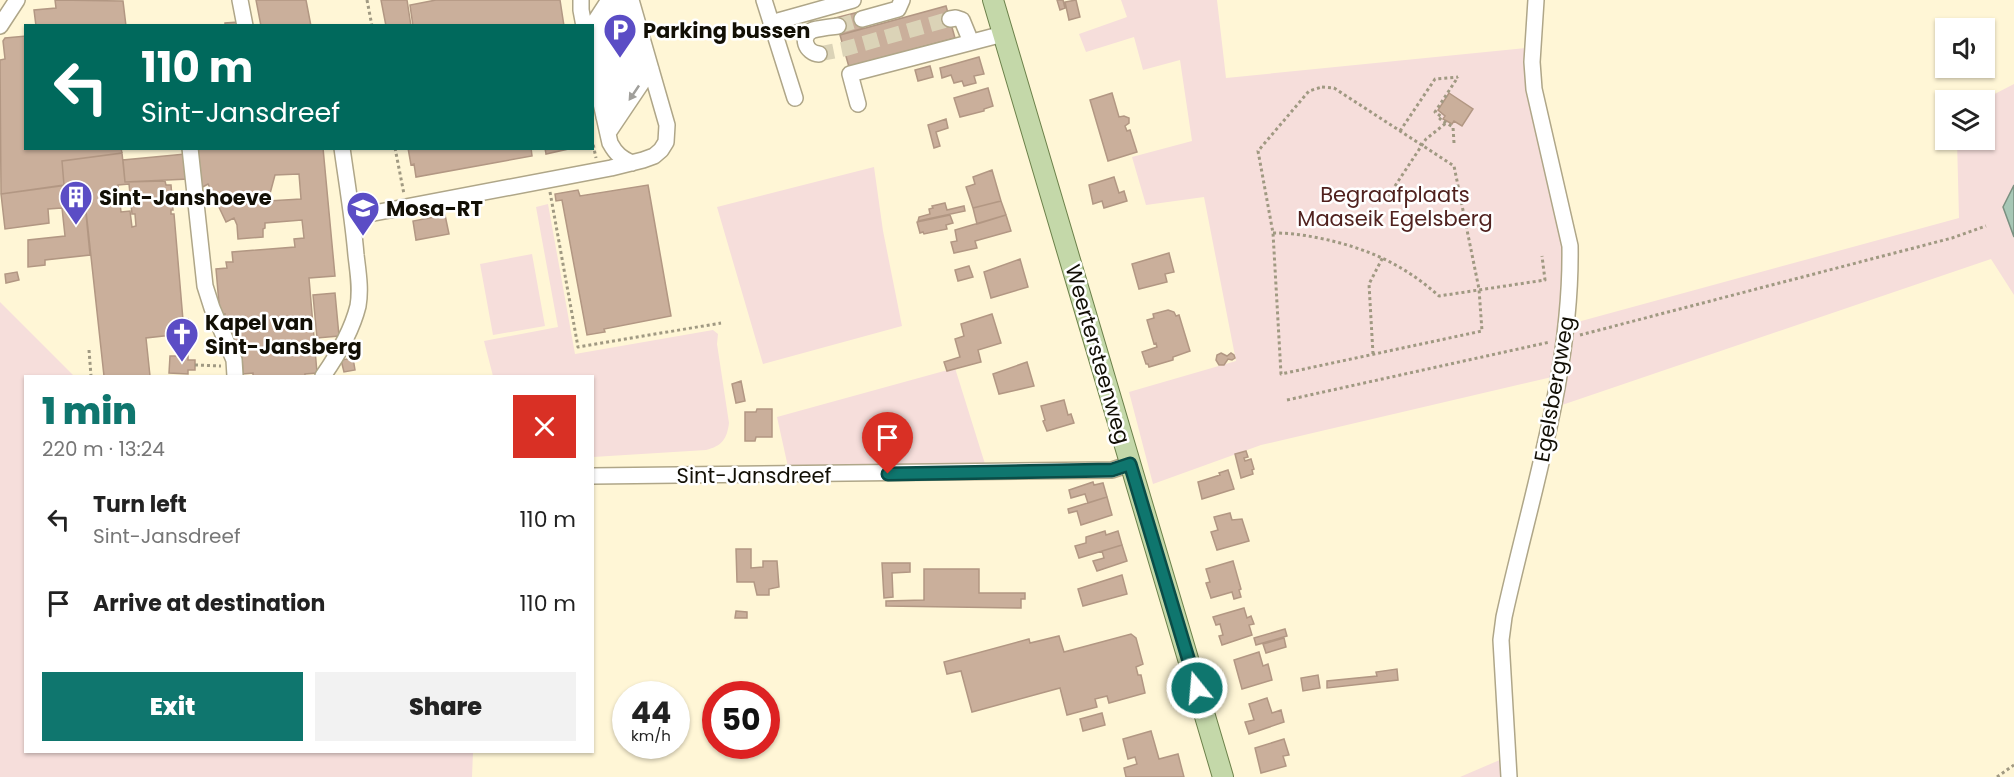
<!DOCTYPE html>
<html lang="en">
<head>
<meta charset="utf-8">
<style>
  body { margin:0; font-family:Poppins,sans-serif; background:#f2f2f2; color:#222; height:100vh; display:flex; flex-direction:column; font-size:22px; white-space:nowrap }
  * { box-sizing:border-box; margin:0 }
  p { font-size:20px; color:#767676 }
  .icon { flex:none; width:33px; height:33px; fill:none; stroke:currentColor; stroke-width:2; stroke-linecap:round; stroke-linejoin:round }
  .map { position:relative; flex:1; overflow:hidden }
  .sheet { position:absolute; left:24px; top:375px; width:570px; height:378px; display:flex; flex-direction:column; background:#fff; border-radius:0px; box-shadow:0 2px 4px #0004 }
  .sheet>* { flex:none }
  .guide { position:absolute; left:24px; top:24px; width:570px; height:126px; border-radius:0px; box-shadow:0 2px 4px #0004; background:#00695c; color:#fff; overflow:hidden }
  .buttons { position:absolute; left:1935px; top:18px; display:grid; gap:12px }
  .buttons a { display:grid; place-items:center; width:60px; height:60px; border-radius:0px; background:#fff; box-shadow:0 2px 4px #0004; font-size:30px }
  .speed { position:absolute; left:612px; top:681px; display:flex; gap:12px; font-size:30px; font-weight:700; text-align:center }
  .speed>* { display:grid; place-content:center; width:78px; height:78px; border-radius:50%; background:#fff; box-shadow:0 2px 4px #0004; line-height:1 }
  .speed small { font-size:15px; font-weight:400 }
  .speed .limit { border:9px solid #d22; background:#fff; color:#111 }
  .pin { position:absolute; display:grid; place-items:center; width:51px; height:51px; color:#fff; margin:-62px -26px; border-radius:50% 50% 50% 0; rotate:-45deg; box-shadow:0 0 6px #0007 }
  .pin .icon { rotate:45deg }
  .me { position:absolute; width:66px; margin:-33px; rotate:343deg; stroke-linejoin:round; filter:drop-shadow(0 0 4px #0008) }
  .turn { display:flex; align-items:center; gap:21px; height:126px; padding:0 18px; font-size:27px }
  .turn .icon { width:78px; height:78px; stroke-width:2.5 }
  .turn b { display:block; font-size:42px; line-height:51px }
  .round { display:grid; place-items:center; flex:none; width:63px; height:63px; border-radius:0px; background:#f2f2f2 }
  .summary { display:flex; align-items:center; justify-content:space-between; height:102px; padding:0 18px }
  h1 { font-size:36px; font-weight:800; line-height:45px; color:#0f766e }
  .button { display:flex; gap:12px; margin-top:auto; padding:12px 18px }
  .button a { flex:1; height:69px; border-radius:0px; background:#0f766e; color:#fff; font-size:24px; font-weight:800; line-height:69px; text-align:center }
  .button a+a { background:#f2f2f2; color:#222 }
  ul { padding:0; list-style:none }
  li { display:flex; align-items:center; gap:18px; height:84px; padding:0 18px }
  li div { flex:1 }
  li b { display:block; font-size:22px }
  li em { font-style:normal }
  .map>svg:first-child { display:block }
  .green { fill:#f6dedb }
  .water { fill:#a7c7b6; stroke:#7a9081; stroke-width:1.5 }
  .building { fill:#caaf9b; stroke:#b29783; stroke-width:1.5; fill-rule:evenodd }
  .lines { fill:none; stroke-linecap:round; stroke-linejoin:round }
  .minor-tunnel { stroke:#dbd3b7; stroke-width:15; stroke-dasharray:15 8; stroke-linecap:butt }
  .minor-casing { stroke:#afa688; stroke-width:18 }
  .major-casing { stroke:#6c814a; stroke-width:22 }
  .path { stroke:#a09982; stroke-width:3; stroke-dasharray:3 3; stroke-linecap:butt }
  .minor { stroke:#fff; stroke-width:15 }
  .major { stroke:#c4d8a9; stroke-width:20 }
  .oneway { fill:#a09f9b }
  .route-casing { stroke:#0a4d48; stroke-width:15 }
  .route { stroke:#0f766e; stroke-width:10 }
  .labels { text-anchor:middle; dominant-baseline:central; stroke-width:5; stroke-linejoin:round; paint-order:stroke }
  .poi-label { font-size:21px; font-weight:bold; fill:#120f05; stroke:#fff; text-anchor:start }
  .park-label { font-size:21px; fill:#50211e; stroke:#fff }
  .street-label { font-size:21px; fill:#120f05; stroke:#fff }
</style>
</head>
<body>
<div class="map">
<svg width="2014" height="777" viewBox="0 0 2014 777">
  <rect width="100%" height="100%" fill="#fff6d6"/>
  <path class="green" d="M1121 0H1217L1226 78 1526 48V82L1563 240 1566 270 1552 377 1261 445 1153 484 1129 392 1236 361 1204 197 1146 205 1132 157 1192 141 1180 60 1143 70 1134 37 1086 52 1079 34 1127 17Z
    M2014 84V185L2003 207 2014 237V295L1991 259 1562 405 1574 323 1959 218 1957 140H1984V100H1983Z
    M874 167 883 231 902 326 763 364 717 207Z
    M548 204 575 354 713 330 718 334 717 344 729 423C727 439 722 446 706 450L593 457 592 376H493L484 341 558 327 536 207Z
    M532 254 545 326 493 335 480 264Z
    M0 302 74 376H26V752H473L472 777H0Z
    M955 368 985 464 788 467 777 417Z
    M1502 759 1503 777H1460Z"/>
  <path class="water" d="M2014 185V237L2003 207Z"/>
  <path class="building" d="M55 0 123 1 126 26H36L34 10 56 8Z
    M256 0H306L311 26H261Z
    M381 0H407L411 26H386Z
    M436 0H560L564 26H413L410 5Z
    M1057 0H1063L1065 8 1060 10Z
    M1076 0 1080 17 1069 20 1065 2Z
    M946 6 955 38 849 67 840 35Z
    M859 12 864 28 840 35 835 18Z
    M238 22 239 26H225V23Z
    M26 36V148H121L122 153 62 161 64 185 1 194 0 60 5 59 3 41 5 38Z
    M979 57 984 74 974 76 976 83 964 86 962 81 954 83 951 75 942 78 940 68Z
    M930 66 933 77 918 81 915 70Z
    M988 88 993 106 984 109V111L960 117 954 98Z
    M1112 93 1119 117 1124 116 1129 118V123L1125 126 1127 131 1130 130 1137 152 1108 161 1090 100Z
    M1449 93 1473 109 1462 126 1454 121 1452 124 1443 119 1445 116 1438 110Z
    M946 119 948 128 936 132 940 146 934 148 928 125Z
    M195 148H323L335 276 309 278 317 373 305 374V376H253V373L243 374 242 356 236 355 226 333 225 314 220 315 216 269 227 268 226 262H233L232 252 295 247 294 239 304 238 302 220 265 223V228L263 229V237L238 239 237 225 234 218 226 222 208 184 199 189ZM299 174 301 199 268 201 275 175Z
    M408 148H531L532 156 416 177 414 164 411 165Z
    M545 148H573L546 154Z
    M122 153 125 182 165 181 166 185H171L173 210H171V214H174L183 320 188 319 190 333 146 338 150 376H104L83 183 64 185 62 161ZM129 184 132 214H135L136 226 132 227 130 211 121 212 118 185Z
    M185 154 188 179 125 182 123 160Z
    M992 170 1001 201 973 208 966 187 975 184 973 177Z
    M1114 177 1119 193 1124 191 1127 201 1104 208 1102 201 1093 204 1089 185Z
    M83 183 90 255 45 260V265L28 267V240L65 236 62 208 48 209 49 223 5 229 1 194Z
    M648 185 671 316 604 329 605 332 587 335 562 200 556 201 555 194 578 190 580 196Z
    M1001 201 1006 215 977 224 973 208Z
    M945 203 947 210 964 206 965 211 918 221 919 217 930 214 929 209 933 208 932 206Z
    M445 215 449 234 416 240 413 221Z
    M950 215 953 223 946 225 947 229 924 234 923 232 920 233 917 222Z
    M1006 215 1011 231 975 241 977 248 954 253 951 242 957 241 955 230Z
    M1169 253 1174 272 1165 274 1167 282 1139 289 1132 264Z
    M1020 259 1028 287 991 298 984 272Z
    M969 266 973 277 958 281 955 270Z
    M17 272 19 280 6 283 5 274Z
    M335 293 339 336 317 338 313 295Z
    M1168 310 1174 312 1176 316 1179 315 1190 351 1173 357V360L1149 367 1148 364H1146L1142 352 1157 347 1156 343 1154 344 1147 320 1154 318 1153 314Z
    M992 314 1001 343 978 350 981 362 947 371 944 362 960 357 955 339 964 336 961 324Z
    M1221 353 1227 356 1231 353 1234 355 1235 358 1232 360 1228 359 1224 365H1219L1216 360 1217 355Z
    M170 356H188V360H195V370H188V374L169 373Z
    M353 358 355 370 344 372 341 360Z
    M1027 362 1034 386 999 394 993 374Z
    M741 381 745 401 736 403 732 384Z
    M1064 400 1068 415 1071 414 1074 423 1047 431 1043 421 1045 420 1041 406Z
    M757 409H772V437H756L755 441H745V412H756Z
    M1246 451 1248 457 1244 458 1245 461 1251 459 1254 469 1252 470 1253 474 1241 478 1235 454Z
    M1228 470 1234 489 1202 499 1198 482 1220 475 1219 473Z
    M1093 482 1094 485 1103 483 1107 497 1088 503 1085 494 1071 498 1069 490Z
    M1107 497 1112 515 1081 525 1077 511 1069 513 1068 509Z
    M1230 513 1232 520 1242 519 1249 541 1217 550 1211 532 1218 530 1214 517Z
    M1105 531 1106 535 1118 531 1122 545 1079 558 1075 546 1086 543V537Z
    M1122 545 1127 561 1097 571 1093 561 1104 558 1102 551Z
    M736 549H751V568L763 567V561H777L779 587 769 589V595H757L754 582H737Z
    M1233 561 1241 589 1239 590 1241 597 1234 599 1232 592 1211 598 1206 583 1210 582 1206 569Z
    M882 563H910V572L892 573 893 597 884 598Z
    M924 569H979V593H1025V599H1021V608L886 606V601L924 600Z
    M1122 575 1127 594 1083 606 1078 589Z
    M1244 608 1247 618 1251 616 1254 624 1249 625 1252 635 1222 645 1219 636 1223 635 1220 624 1216 625 1213 617Z
    M736 611 747 612V618H735Z
    M1285 629 1287 636 1256 645 1254 638Z
    M1131 634 1136 638 1143 664 1136 667 1138 675H1141L1145 693 1109 703 1107 696 1095 699 1097 707 1067 715 1060 688 972 712 961 671 947 674 944 662 1029 639 1030 643 1059 636 1064 652Z
    M1284 638 1286 647 1266 653 1263 644Z
    M1259 652 1263 666 1268 664 1272 680 1242 689 1234 660Z
    M1397 669 1398 680 1327 688V681L1377 676 1376 672Z
    M1318 675 1320 688 1303 691 1301 678Z
    M1267 698 1272 713 1281 710 1284 722 1249 734 1245 722 1254 720 1249 704Z
    M1102 713 1105 725 1083 731 1080 719Z
    M1151 731 1159 759 1178 754 1184 777H1126L1124 768 1137 764 1135 757 1128 759 1123 739Z
    M1284 739 1289 755 1283 756 1286 766 1261 773 1255 748Z"/>
  <g class="lines">
    <path class="minor-tunnel" d="M838 26 862 19
      M819 54 844 49 950 19"/>
    <g class="minor-casing">
      <path id="minor" d="M240 0 245 26
        M581 0V10L584 26
        M764 0 795 98
        M862 19 898 9 902 0
        M950 19 956 18 962 20 971 42
        M771 23 853 0
        M0 26 17 0
        M592 26 609 0
        M592 46 623 0
        M819 54C806 53 799 36 813 30 820 28 830 27 838 26
        M592 63 610 143C616 154 621 158 632 163
        M593 67 633 8
        M597 84 637 23
        M601 100 642 38
        M858 104 850 74 1003 34
        M604 117 646 54
        M608 133 651 69
        M190 148 205 286 212 308 234 360 235 376
        M353 217 611 168 643 160 654 156 661 150 666 142 667 125 631 0
        M323 376C337 356 352 330 358 306 361 289 358 272 356 255 353 219 347 184 342 148
        M592 476 1112 470 1130 464
        M1509 777 1501 640 1504 617C1531 494 1572 373 1570 246L1534 89 1532 62 1536 0"/>
    </g>
    <g class="major-casing">
      <path id="major" d="M993 0 1223 777"/>
    </g>
    <path class="path" d="M367 0 372 26
      M1322 87 1334 88 1454 166 1479 289 1482 331 1281 374 1273 233 1258 151 1309 91Z
      M1400 131 1435 79 1458 77
      M592 139 596 158
      M1454 143 1453 127 1440 119 1442 117 1435 112 1458 77
      M395 148 404 194
      M550 192 578 347 721 323
      M1385 201 1426 139 1446 123
      M1273 233C1290 233 1304 235 1319 238 1367 248 1403 264 1439 296L1545 280 1542 256
      M1580 335 1952 238 1986 226
      M89 350 91 376
      M1373 354 1369 284 1383 257
      M195 365 221 366
      M1287 400 1550 342
      M1997 777 2014 765"/>
    <use href="#minor" class="minor"/>
    <use href="#major" class="major"/>
  </g>
  <defs><path id="oneway-solid" d="M-6-.8H1V-3.2L6.5 0L1 3.2V.8H-6Z" transform="scale(1.5)"/></defs>
  <use class="oneway" href="#oneway-solid" transform="translate(634 93) rotate(124)"/>
  <g class="lines">
    <g class="route-casing">
      <path id="route" d="M888 474 1112 470 1130 464 1197 688"/>
    </g>
    <use href="#route" class="route"/>
  </g>
  <defs>
    <g id="parking-pin" transform="scale(1.725)"><path d="M0 17L-7.5 6A9.5 9.5 0 1 1 7.5 6Z" fill="#5b4dc5" stroke="#fff"/><path d="M-3.5-5.5H1a3.5 3.5 0 0 1 0 7H-1V5.5H-3.5ZM-1-3.4V-.6H.8a1.4 1.4 0 0 0 0-2.8Z" fill="#fff"/></g>
    <g id="building-pin" transform="scale(1.725)"><path d="M0 17L-7.5 6A9.5 9.5 0 1 1 7.5 6Z" fill="#5b4dc5" stroke="#fff"/><path d="M-4-6H4V6H1V3H-1V6H-4ZM-2.5-4.3h1.7v1.8h-1.7ZM.8-4.3h1.7v1.8H.8ZM-2.5-1h1.7V.8h-1.7ZM.8-1h1.7V.8H.8Z" fill="#fff"/></g>
    <g id="school-pin" transform="scale(1.725)"><path d="M0 17L-7.5 6A9.5 9.5 0 1 1 7.5 6Z" fill="#5b4dc5" stroke="#fff"/><path d="M0-5L7-2L0 1L-7-2ZM-4 1L0 2.5L4 1V4Q0 6-4 4Z" fill="#fff"/></g>
    <g id="church-pin" transform="scale(1.725)"><path d="M0 17L-7.5 6A9.5 9.5 0 1 1 7.5 6Z" fill="#5b4dc5" stroke="#fff"/><path d="M-1.2-6h2.4v3.5h3.3v2.4h-3.3V6h-2.4V-.1h-3.3v-2.4h3.3Z" fill="#fff"/></g>
  </defs>
  <g fill-rule="evenodd">
    <use href="#parking-pin" x="620" y="30"/>
    <use href="#building-pin" x="76" y="197"/>
    <use href="#school-pin" x="363" y="208"/>
    <use href="#church-pin" x="182" y="334"/>
  </g>
  <g class="labels">
    <g class="poi-label">
      <text x="643" y="30">Parking bussen</text>
      <text x="99" y="197">Sint-Janshoeve</text>
      <text x="386" y="208">Mosa-RT</text>
      <text x="205" y="322">Kapel van<tspan x="205" dy="24">Sint-Jansberg</tspan></text>
    </g>
    <g class="park-label">
      <text x="1395" y="194">Begraafplaats<tspan x="1395" dy="24">Maaseik Egelsberg</tspan></text>
    </g>
    <g class="street-label">
      <text transform="translate(1098 354) rotate(74)">Weertersteenweg</text>
      <text transform="translate(1554 389) rotate(-80)">Egelsbergweg</text>
      <text x="754" y="475">Sint-Jansdreef</text>
    </g>
  </g>
</svg>
<div class="buttons">
<a><svg class="icon" aria-label="sound" viewBox="0 0 24 24"><path d="M4 9h4l5-4v14l-5-4H4zM17 9q2 3 0 6"/></svg></a>
<a><svg class="icon" aria-label="layers" viewBox="0 0 24 24"><path d="M12 4l9 5-9 5-9-5zM3 14l9 5 9-5"/></svg></a>
</div>
<div class="speed"><div>44<small>km/h</small></div><div class="limit">50</div></div>
<div class="pin" style="left:888px;top:474px;background:#d93025"><svg class="icon" aria-label="arrive" viewBox="0 0 24 24"><path d="M6 21V4h12l-3 4 3 4H6"/></svg></div>
<svg class="me" style="left:1197px;top:688px" viewBox="-20 -20 40 40"><circle r="17" fill="#0f766e" stroke="#fff" stroke-width="3"/><path d="M0-11L8 9 0 5-8 9z" fill="#fff"/></svg>
<div class="guide">
<div class="turn"><svg class="icon" aria-label="left" viewBox="0 0 24 24"><path d="M17 20v-9H6M10 6l-5 5 5 5"/></svg><div><b>110 m</b>Sint-Jansdreef</div></div>
</div>
<section class="sheet">
<div class="summary"><div><h1>1 min</h1><p>220 m · 13:24</p></div><a class="round" style="background:#d93025;color:#fff"><svg class="icon" aria-label="close" viewBox="0 0 24 24"><path d="M6 6l12 12M18 6L6 18"/></svg></a></div>
<ul>
<li><svg class="icon" aria-label="left" viewBox="0 0 24 24"><path d="M17 20v-9H6M10 6l-5 5 5 5"/></svg><div><b>Turn left</b><p>Sint-Jansdreef</p></div><em>110 m</em></li>
<li><svg class="icon" aria-label="arrive" viewBox="0 0 24 24"><path d="M6 21V4h12l-3 4 3 4H6"/></svg><div><b>Arrive at destination</b></div><em>110 m</em></li>
</ul>
<div class="button"><a>Exit</a><a>Share</a></div>
</section>
</div>
</body>
</html>
